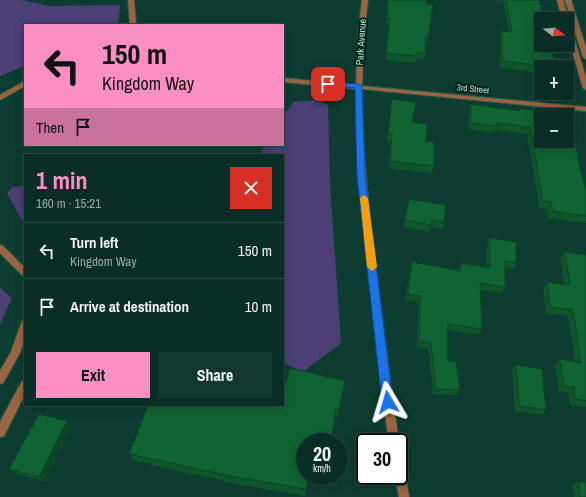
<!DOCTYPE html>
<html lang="en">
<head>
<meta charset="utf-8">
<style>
  body { margin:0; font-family:"Archivo Narrow",sans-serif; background:#13362d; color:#f1f3f6; height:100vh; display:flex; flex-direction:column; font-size:15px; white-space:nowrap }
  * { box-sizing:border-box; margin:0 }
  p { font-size:13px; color:#99a8a7 }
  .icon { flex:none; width:22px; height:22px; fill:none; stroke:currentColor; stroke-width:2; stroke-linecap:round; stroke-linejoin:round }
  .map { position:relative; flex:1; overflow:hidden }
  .panel { position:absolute; left:24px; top:154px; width:260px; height:252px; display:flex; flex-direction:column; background:#0a2e25; border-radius:0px; box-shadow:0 2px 10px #0003,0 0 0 1px #2a4a42 }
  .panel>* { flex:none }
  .hud { position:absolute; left:24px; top:24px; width:260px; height:122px; border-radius:0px; box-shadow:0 2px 10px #0003,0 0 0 1px #2a4a42; background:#fc8fc1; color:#111; overflow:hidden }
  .needle { width:26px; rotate:106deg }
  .fabs { position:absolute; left:534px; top:12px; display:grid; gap:8px }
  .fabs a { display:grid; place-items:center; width:40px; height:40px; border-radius:0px; background:#0a2e25; box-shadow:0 2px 10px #0003,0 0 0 1px #2a4a42; font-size:20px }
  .speed { position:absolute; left:296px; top:433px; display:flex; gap:8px; font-size:20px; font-weight:700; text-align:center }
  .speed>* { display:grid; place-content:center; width:52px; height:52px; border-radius:50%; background:#0a2e25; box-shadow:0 2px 10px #0003,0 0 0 1px #2a4a42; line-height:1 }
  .speed small { font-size:10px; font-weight:400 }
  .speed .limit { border:2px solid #111; border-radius:6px; background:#fff; color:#111 }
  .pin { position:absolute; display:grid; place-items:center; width:34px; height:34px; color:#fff; margin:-17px; border-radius:8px; box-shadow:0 2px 6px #0006 }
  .me { position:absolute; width:44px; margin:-22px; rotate:353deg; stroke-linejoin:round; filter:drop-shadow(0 0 3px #0008) }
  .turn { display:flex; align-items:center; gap:14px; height:84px; padding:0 12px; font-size:18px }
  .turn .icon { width:52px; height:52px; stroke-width:2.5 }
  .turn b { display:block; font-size:28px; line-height:34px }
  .then { display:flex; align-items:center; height:38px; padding:0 12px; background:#0003; gap:8px; font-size:15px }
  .round { display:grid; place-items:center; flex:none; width:42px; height:42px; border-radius:0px; background:#13362d }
  .summary { display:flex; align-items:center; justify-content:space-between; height:68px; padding:0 12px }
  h1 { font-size:24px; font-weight:800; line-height:30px; color:#fc8fc1 }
  .button { display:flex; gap:8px; margin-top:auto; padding:8px 12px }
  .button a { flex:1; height:46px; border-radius:0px; background:#fc8fc1; color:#111; font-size:16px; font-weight:800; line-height:46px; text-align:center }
  .button a+a { background:#13362d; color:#f1f3f6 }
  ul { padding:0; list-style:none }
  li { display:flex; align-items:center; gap:12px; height:56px; padding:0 12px; border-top:1px solid #2a4a42 }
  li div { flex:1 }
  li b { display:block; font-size:15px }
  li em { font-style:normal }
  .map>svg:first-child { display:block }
  .green { fill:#4b3f76 }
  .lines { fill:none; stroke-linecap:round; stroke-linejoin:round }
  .service-casing { stroke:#2c5b4e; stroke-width:2 }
  .minor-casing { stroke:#2c5b4e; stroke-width:2 }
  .service { fill:#9d6441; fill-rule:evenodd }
  .minor { fill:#9d6441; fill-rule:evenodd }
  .wall { fill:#0e552b }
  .shaded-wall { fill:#0b4523 }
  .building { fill:#106332; stroke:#0b4523; fill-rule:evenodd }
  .route { fill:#1a73e8; stroke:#114b97 }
  .slow { fill:#f59e0b }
  .labels { text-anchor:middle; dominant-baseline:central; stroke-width:4; stroke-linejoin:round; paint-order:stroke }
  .far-street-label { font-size:9px; fill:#bae2d4; stroke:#002219 }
  .street-label { font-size:10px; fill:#bae2d4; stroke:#002219 }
</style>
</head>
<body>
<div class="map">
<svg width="586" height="497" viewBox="0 0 586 497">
  <rect width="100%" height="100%" fill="#0d3d31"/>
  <path class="green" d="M0 0H22L49 6 120 5 118 25H25V66L0 76Z
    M315 100 328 105 330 184 341 343 303 372 283 363V155H260L265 145H283V115L294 102Z
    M23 186 25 187V226L7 193 13 187Z
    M0 288 12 298 0 324Z"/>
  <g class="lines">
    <g class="service-casing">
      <path id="service" d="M128 0H134L136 25H130Z"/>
    </g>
    <g class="minor-casing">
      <path id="minor" d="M362 0H368L364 34 362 86 586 107V111L362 89C362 155 370 221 378 286 385 338 391 390 399 442H389C381 390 376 338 370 285 362 220 355 154 356 89L283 82V78L356 85 358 34Z
        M557 0H563L568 19 567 20 562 19Z
        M565 0H571L586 48V59L583 57Z
        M567 22 570 24 586 78V90L583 88 567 33Z
        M25 81V86L0 100V95Z
        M0 245 3 246 25 268V276L22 275 0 253Z
        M25 320V337L20 353 3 383 0 384V371L11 352 22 321Z
        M25 379V394L4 436 0 437V422L22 381Z
        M399 464 403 465 404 469 409 497H399L395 476H399Z"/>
    </g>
    <use href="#service" class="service"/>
    <use href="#minor" class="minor"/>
  </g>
  <path class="wall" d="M388 0 428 38 427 44H425V53L424 59H416V63L385 60 389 25H386Z
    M494 0H539L556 67H541V73L500 68V38L502 31 509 32 503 1Z
    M392 99 412 122 426 141 434 166 432 173 388 168 391 142 387 141Z
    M471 104 518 110 519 109 578 156 577 158 586 191V223L549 218 547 209 540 208 527 134 496 130 494 133 468 129 469 111Z
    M409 199 444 222 442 229 431 227 429 232 404 227Z
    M490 238 516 263 513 269 505 268V287L502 293 481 289 482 329 479 335 448 330V361L460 390 457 395 433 394 428 348 417 347 418 302 406 300 410 269 412 262 458 271 461 263 487 268V244Z
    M565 252 586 255V407L570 405 568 393 559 391 555 365 560 359 575 362 568 316 546 313 543 288 547 282 564 284 560 258Z
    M516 365 546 410 542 415 515 411 512 370Z
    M345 381 338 417 335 416 305 442 308 476 305 496 237 484 135 461 129 454 162 406Z
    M71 426 44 481 15 473 9 469Z
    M579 482 586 497H574L573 486Z"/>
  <path class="shaded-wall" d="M67 421 71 426 44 481 39 477Z"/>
  <path class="building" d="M388 0H426V4L433 5 428 38 426 37 425 53 417 52V56L386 53 390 18H387Z
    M506 0H539L544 19H541V45H550L556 67H550L502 61V31L512 32Z
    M392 99 416 102 412 122 427 124 426 141 434 142V166L390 161 392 134H388Z
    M471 104 519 111V109L568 114 578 156H577L586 191V216L553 211 551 202 543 201 530 127 497 123V126L470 123ZM541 115H567V141H541Z
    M409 199 446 205 444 222 432 220 431 225 405 220Z
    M490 238 516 242V263L505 261V287L480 283 482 329 448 324V361L456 362 460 390 436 389 431 343 419 341 420 296 408 294 412 262 460 271 461 263 490 268Z
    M565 252 586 255V401L575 399 574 387 564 386 560 359 581 363 573 310 550 307 547 282 570 285Z
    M516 365 542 369 546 410 519 406Z
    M290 368 345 381 339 409 336 408 331 442H305V476H308L306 489 235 477 129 454 148 405H153L162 406V405H283V386H285Z
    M39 414 67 421 39 477 9 469Z
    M579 482 586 483V497H580Z"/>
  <path class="route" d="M326 82 358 84 362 86 365 176 393 402 392 406 388 407 384 406 382 402 357 176 355 88 328 86 325 84Z"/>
  <path class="slow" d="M364 195 368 198 377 267 372 271 367 267 360 198Z"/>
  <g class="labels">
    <g class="far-street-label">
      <text transform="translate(473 89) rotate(6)">3rd Street</text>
    </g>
    <g class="street-label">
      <text transform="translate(361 42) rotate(-86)">Park Avenue</text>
    </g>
  </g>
</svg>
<div class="fabs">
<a><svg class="needle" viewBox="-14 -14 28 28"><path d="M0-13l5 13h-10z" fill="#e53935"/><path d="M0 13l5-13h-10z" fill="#99a8a7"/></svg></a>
<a>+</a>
<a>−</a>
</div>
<div class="speed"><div>20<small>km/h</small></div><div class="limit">30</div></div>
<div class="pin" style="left:328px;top:84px;background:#d93025"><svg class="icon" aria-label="arrive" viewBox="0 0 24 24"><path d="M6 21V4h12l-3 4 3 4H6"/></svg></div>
<svg class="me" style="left:388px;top:402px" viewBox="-20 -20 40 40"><path d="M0-17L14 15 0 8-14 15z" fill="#1a73e8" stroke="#fff" stroke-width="4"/></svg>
<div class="hud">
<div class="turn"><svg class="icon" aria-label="left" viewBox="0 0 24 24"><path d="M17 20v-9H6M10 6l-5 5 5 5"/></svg><div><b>150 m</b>Kingdom Way</div></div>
<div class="then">Then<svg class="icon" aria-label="arrive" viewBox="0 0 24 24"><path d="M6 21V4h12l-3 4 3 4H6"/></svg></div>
</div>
<section class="panel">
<div class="summary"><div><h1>1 min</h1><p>160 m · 15:21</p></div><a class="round" style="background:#d93025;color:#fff"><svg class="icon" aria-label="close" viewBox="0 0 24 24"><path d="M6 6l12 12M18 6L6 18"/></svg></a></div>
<ul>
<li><svg class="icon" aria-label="left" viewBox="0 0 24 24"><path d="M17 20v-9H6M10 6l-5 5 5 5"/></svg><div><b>Turn left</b><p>Kingdom Way</p></div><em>150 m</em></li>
<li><svg class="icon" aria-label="arrive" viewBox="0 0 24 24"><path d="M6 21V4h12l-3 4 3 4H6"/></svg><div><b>Arrive at destination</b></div><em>10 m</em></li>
</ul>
<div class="button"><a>Exit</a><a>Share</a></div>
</section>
</div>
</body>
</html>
